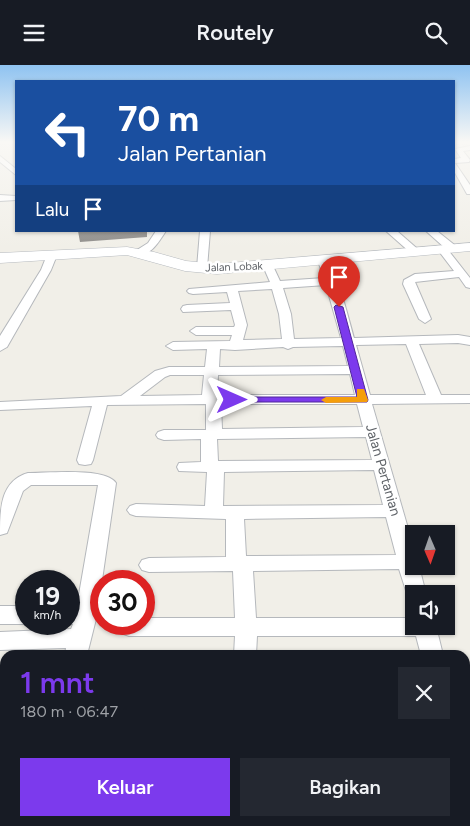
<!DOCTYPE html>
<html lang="id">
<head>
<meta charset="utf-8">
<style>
  body { margin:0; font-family:Figtree,sans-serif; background:#242831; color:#f1f3f6; height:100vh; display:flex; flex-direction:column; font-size:19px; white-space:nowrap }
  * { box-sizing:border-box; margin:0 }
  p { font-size:16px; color:#9ea1a6 }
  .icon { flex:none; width:28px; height:28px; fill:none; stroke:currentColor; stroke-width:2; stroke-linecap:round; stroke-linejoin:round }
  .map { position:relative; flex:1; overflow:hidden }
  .side { position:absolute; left:0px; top:585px; width:470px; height:176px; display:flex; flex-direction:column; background:#171b24; border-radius:15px 15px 0 0; box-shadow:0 1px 4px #0004 }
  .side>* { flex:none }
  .guide { position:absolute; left:15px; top:15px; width:440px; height:152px; border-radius:0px; box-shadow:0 1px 4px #0004; background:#1a4fa0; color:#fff; overflow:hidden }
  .needle { width:32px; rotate:178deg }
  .fabs { position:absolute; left:405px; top:460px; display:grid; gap:10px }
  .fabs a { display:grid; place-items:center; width:50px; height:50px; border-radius:0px; background:#171b24; box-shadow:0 1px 4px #0004; font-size:25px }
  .speed { position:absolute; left:15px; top:505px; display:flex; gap:10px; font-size:25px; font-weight:700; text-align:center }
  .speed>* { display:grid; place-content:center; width:65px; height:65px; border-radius:50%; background:#171b24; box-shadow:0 1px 4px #0004; line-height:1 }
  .speed small { font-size:12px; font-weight:400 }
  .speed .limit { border:8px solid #d22; background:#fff; color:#111 }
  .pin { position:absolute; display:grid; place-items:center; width:42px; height:42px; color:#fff; margin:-51px -21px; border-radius:50% 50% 50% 0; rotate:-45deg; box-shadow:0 0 5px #0007 }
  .pin .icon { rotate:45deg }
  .me { position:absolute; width:55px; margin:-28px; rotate:90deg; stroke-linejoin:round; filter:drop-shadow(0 0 4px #0008) }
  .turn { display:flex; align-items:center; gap:18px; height:105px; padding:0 20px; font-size:22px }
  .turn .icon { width:65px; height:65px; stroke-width:2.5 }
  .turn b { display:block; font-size:35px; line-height:42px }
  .then { display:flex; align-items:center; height:48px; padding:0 20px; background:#0003; gap:10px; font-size:19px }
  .round { display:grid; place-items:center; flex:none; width:52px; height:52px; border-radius:0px; background:#242831 }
  .summary { display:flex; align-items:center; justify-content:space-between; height:85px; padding:0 20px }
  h1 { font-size:30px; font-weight:600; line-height:38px; color:#7c3aed }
  .cta { display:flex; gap:10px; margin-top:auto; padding:10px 20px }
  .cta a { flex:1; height:58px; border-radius:0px; background:#7c3aed; color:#fff; font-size:20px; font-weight:600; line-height:58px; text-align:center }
  .cta a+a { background:#242831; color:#f1f3f6 }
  header { display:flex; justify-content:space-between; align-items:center; height:65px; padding:0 20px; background:#171b24; font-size:22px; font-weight:600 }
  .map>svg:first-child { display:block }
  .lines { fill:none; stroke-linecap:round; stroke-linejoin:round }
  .minor-casing { stroke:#b5b8bc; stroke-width:2 }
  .secondary-casing { stroke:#b6babf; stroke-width:1 }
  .minor { fill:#fff; fill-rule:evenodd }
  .secondary { fill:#fff; fill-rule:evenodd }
  .wall { fill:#afaea9 }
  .shaded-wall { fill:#8f8d8a }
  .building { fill:#cccac5; stroke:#8f8d8a }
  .route { fill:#7c3aed; stroke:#51269a }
  .slow { fill:#f59e0b }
  .labels { text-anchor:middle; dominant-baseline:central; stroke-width:5; stroke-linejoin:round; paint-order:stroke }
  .far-street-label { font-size:11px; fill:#5f6368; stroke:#fff }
  .street-label { font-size:14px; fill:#5f6368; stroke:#fff }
</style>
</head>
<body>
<header><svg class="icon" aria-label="menu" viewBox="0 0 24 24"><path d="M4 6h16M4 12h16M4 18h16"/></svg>Routely<svg class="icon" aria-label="search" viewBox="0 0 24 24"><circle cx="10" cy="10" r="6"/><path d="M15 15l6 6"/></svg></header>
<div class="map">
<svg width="470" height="761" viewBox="0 0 470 761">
  <rect width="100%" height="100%" fill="#f1efe8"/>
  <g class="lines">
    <g class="minor-casing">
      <path id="minor" d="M470 81V85L463 86 470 95 469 97 455 98 470 120V129H467L454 106V94L461 93 455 84Z
        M0 91 16 104V110L0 97Z
        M0 130 16 131V135L0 136Z
        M156 166H166C159 176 151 192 137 189V185L148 178Z
        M200 166H210L207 203 202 206 197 203Z
        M386 166H397L421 187 420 189H412Z
        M426 166H437L457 182V186L448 185 470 213V223L466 222 459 212 415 217 431 254 425 258 419 254 403 219 404 215 415 209 454 206 438 185 439 183H445Z
        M52 187 57 190 51 205 7 282 0 286V271L41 205 47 190Z
        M323 193C335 196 350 259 354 273L458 270 470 272V280L458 278 419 279 441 330H470V338L372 339 414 484V501H419L426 529H414V536L409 535 399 504 253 506 256 553H414V561H436L443 590H421L416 571H257L256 590H234L235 571H129L121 568 118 562 120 559H144V553H235L233 506 149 507 142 505 139 500 142 495 149 493 226 492V454L136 451 130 449 127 445 130 441 136 439 205 441 207 407 179 406 177 402 179 398 201 397V374L164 375 158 373 156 370 158 367 164 365H206V339L107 340 93 395 91 399 85 400 79 399 77 395 92 341 0 345V337L121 331 155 306 169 302H205L207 284 173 285 166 281 173 277 230 276 232 270H196L190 266 196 262H234L235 260 231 245 183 247 181 244 183 241 187 240 230 238 227 227 193 229 189 228 187 226 189 224 270 217 263 201 268 198 273 201 280 216 324 213 318 196ZM326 220 341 273 294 274 291 249 283 223ZM272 224 279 249 282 274 243 275 247 260 238 226ZM406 279 426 330H370L356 280ZM343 281 348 301 219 302 220 284 235 285 283 282 288 284 293 282ZM350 309 355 330H217L218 310ZM170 310H204L202 330 140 331 165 312ZM221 339H357L363 362 222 364ZM366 372 372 395 218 396 217 374ZM374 405 383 440 223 441 224 407ZM386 452 396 490 246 491 244 454Z
        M28 408C47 408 106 402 116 418L97 550 87 590H65L66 583 0 585V567L71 564 73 559H69V541H77L98 420H31L23 426 7 468 0 470C0 445 0 416 28 408Z
        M0 541H26V559H0Z
        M465 701 470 703V751L465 749Z
        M20 756H48L46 761H18Z
        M194 756H223L221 761H192Z
        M349 756H377V761H349Z"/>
    </g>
    <g class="secondary-casing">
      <path id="secondary" d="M470 178V186L217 209 185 206 127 190 0 198V188L127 182 154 187 186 196 217 199Z"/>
    </g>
    <use href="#minor" class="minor"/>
    <use href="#secondary" class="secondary"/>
  </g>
  <path class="wall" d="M465 607H470V683L465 667Z"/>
  <path class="shaded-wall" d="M78 166H147V172L80 177Z"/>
  <path class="building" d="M465 607H470V655L465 639Z"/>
  <linearGradient id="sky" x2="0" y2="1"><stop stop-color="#8fc3f1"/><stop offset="0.42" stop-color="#f9f8f5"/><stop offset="1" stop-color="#f9f8f5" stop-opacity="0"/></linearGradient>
  <rect width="470" height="183" fill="url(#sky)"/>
  <path class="route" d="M336 240 343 242 368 335 367 337H228L226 335 228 333 232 332H357L334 242Z"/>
  <path class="slow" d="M357 324H364L368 335 367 337 326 338 321 335 326 332H357Z"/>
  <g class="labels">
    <g class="far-street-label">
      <text transform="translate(234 202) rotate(-2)">Jalan Lobak</text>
    </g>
    <g class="street-label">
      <text transform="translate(383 405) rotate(74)">Jalan Pertanian</text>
    </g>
  </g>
</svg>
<div class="fabs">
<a><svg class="needle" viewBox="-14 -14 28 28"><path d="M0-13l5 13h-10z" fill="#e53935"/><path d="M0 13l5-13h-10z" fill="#9ea1a6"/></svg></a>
<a><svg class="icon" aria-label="sound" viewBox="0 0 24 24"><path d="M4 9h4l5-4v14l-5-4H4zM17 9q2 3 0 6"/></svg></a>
</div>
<div class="speed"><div>19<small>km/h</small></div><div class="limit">30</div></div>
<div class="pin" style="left:339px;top:242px;background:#d93025"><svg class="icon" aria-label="arrive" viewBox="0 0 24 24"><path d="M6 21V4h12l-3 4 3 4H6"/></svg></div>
<svg class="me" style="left:232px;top:335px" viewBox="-20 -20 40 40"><path d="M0-17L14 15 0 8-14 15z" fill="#7c3aed" stroke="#fff" stroke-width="4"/></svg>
<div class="guide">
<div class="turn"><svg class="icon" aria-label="left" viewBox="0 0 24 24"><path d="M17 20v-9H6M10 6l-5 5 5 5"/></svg><div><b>70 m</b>Jalan Pertanian</div></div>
<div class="then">Lalu<svg class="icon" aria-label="arrive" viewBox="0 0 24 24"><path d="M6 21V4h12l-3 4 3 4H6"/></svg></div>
</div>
<section class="side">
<div class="summary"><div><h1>1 mnt</h1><p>180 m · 06:47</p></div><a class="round"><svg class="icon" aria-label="close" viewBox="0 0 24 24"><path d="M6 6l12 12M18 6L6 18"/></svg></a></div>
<div class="cta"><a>Keluar</a><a>Bagikan</a></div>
</section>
</div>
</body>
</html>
